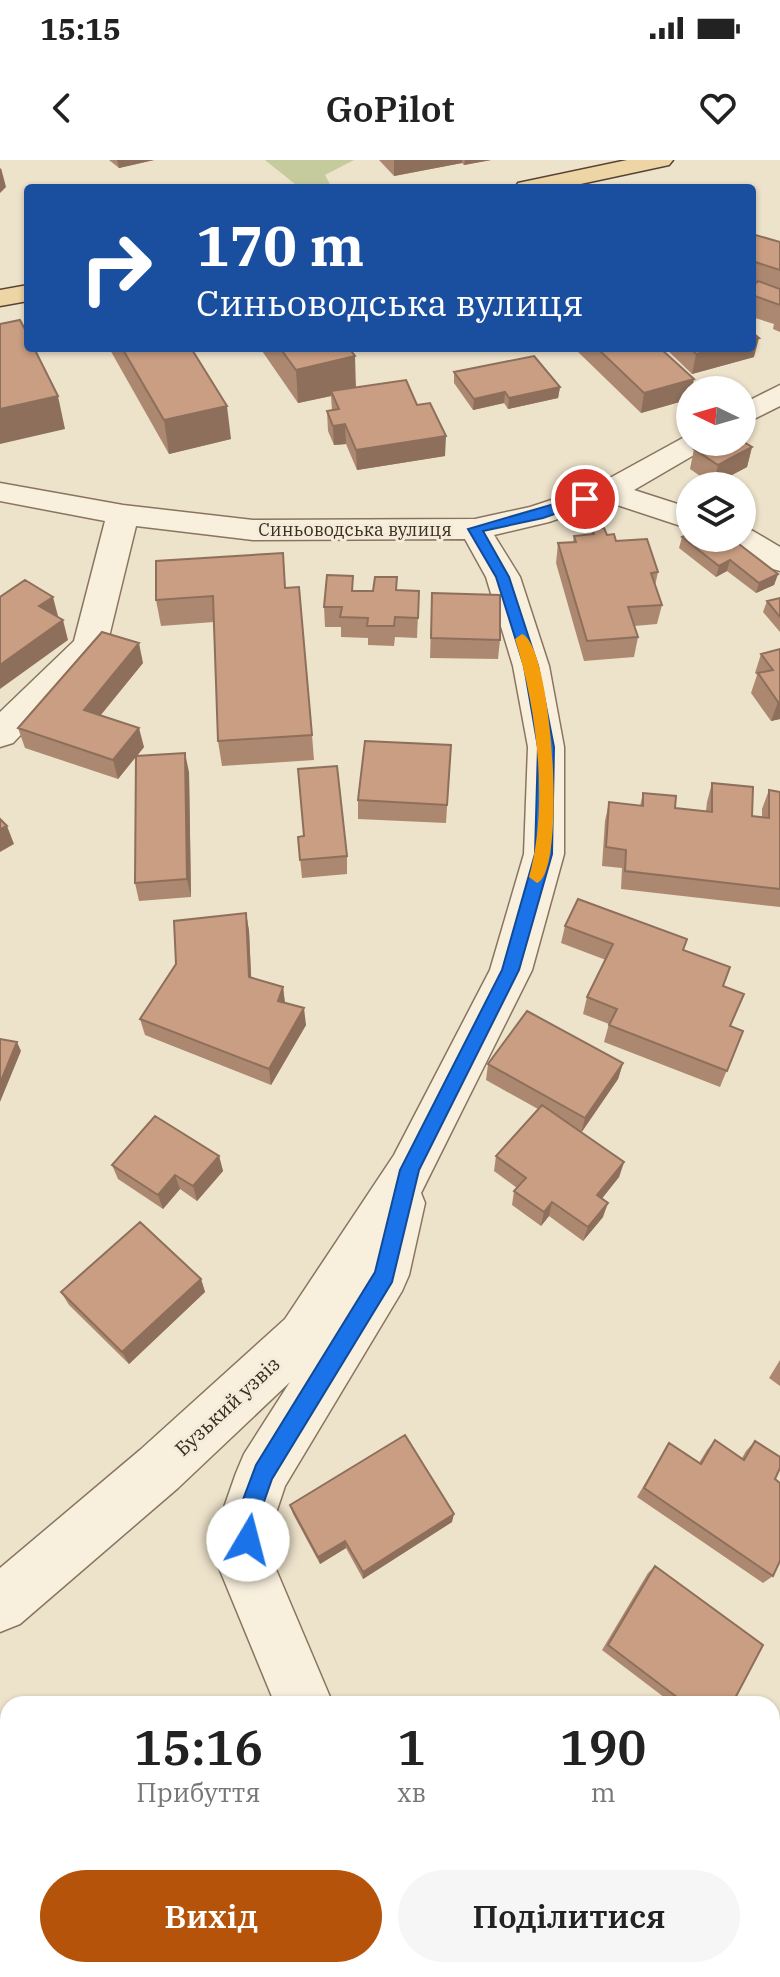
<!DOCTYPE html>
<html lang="uk">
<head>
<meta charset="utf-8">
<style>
  body { margin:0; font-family:"IBM Plex Serif",serif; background:#f6f6f6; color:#222; height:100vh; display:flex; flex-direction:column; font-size:30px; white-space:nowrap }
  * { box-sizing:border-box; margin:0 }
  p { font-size:26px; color:#767676 }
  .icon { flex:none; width:44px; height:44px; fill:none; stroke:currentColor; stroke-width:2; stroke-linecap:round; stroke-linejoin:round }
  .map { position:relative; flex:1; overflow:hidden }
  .side { position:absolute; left:0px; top:1536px; width:780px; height:282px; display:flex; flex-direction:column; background:#fff; border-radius:24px 24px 0 0; box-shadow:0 2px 6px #0004 }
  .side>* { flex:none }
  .hud { position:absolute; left:24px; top:24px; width:732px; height:168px; border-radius:8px; box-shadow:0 2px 6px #0004; background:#1a4fa0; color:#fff; overflow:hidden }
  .needle { width:52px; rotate:275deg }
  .tools { position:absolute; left:676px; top:216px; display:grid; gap:16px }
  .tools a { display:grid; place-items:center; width:80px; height:80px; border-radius:50%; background:#fff; box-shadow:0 2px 6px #0004; font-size:40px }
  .pin { position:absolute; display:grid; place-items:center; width:68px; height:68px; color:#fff; margin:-34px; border:4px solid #fff; border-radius:50%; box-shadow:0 2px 8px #0007 }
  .me { position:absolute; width:88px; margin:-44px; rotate:8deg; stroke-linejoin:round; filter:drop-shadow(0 0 6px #0008) }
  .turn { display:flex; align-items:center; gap:28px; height:168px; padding:0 40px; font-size:36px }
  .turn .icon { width:104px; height:104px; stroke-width:2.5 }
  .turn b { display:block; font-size:56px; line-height:68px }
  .eta { display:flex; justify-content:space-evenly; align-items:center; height:136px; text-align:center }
  .eta b { font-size:48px; font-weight:600; line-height:56px }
  .action { display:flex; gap:16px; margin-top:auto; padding:16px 40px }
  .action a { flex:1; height:92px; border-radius:48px; background:#b45309; color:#fff; font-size:32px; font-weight:600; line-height:92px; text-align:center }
  .action a+a { background:#f6f6f6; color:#222 }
  .status { display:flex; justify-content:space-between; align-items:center; height:56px; padding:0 40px; background:#fff; direction:ltr }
  .status svg { height:22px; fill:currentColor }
  header { display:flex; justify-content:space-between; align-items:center; height:104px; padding:0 40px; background:#fff; font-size:36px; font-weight:600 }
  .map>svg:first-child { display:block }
  .green { fill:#c6cb9e }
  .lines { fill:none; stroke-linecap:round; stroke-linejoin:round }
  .minor-casing { stroke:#89755f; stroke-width:3 }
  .major-casing { stroke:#574333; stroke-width:3 }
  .minor { fill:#f8efdd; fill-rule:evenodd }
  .major { fill:#edd5a5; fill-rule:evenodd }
  .wall { fill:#ad8870 }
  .shaded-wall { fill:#8d6f5b }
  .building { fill:#c99e82; stroke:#8d6f5b; stroke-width:2 }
  .route { fill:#1a73e8; stroke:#114b97; stroke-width:2 }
  .slow { fill:#f59e0b }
  .labels { text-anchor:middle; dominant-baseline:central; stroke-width:6; stroke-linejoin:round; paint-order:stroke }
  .far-street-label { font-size:18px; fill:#3a2d22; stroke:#f4ecd9 }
  .street-label { font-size:20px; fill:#3a2d22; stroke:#f4ecd9 }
</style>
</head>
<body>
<div class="status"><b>15:15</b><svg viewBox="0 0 49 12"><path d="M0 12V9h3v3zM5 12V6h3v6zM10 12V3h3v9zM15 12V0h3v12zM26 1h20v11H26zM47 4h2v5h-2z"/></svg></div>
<header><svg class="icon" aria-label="back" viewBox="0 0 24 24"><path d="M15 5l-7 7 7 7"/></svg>GoPilot<svg class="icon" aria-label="heart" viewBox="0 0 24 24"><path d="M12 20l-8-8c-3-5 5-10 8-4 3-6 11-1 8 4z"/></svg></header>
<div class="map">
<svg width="780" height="1817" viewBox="0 0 780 1817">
  <rect width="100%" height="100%" fill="#ede2ca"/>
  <path class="green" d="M265 0H354L325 15 332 28H300Z"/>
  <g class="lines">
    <g class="minor-casing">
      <path id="minor" d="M780 225V246L742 265V244Z
        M690 274V282H710L706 288 634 330 690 348V369L608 342 549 362 494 375 520 417 549 506 564 587V694L532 810 421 1033 425 1043 409 1115 402 1131 285 1326 276 1353 275 1407 333 1544H275L219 1408 222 1353 236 1313 244 1294 290 1222 178 1328 20 1464 0 1472V1408L140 1290 285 1159 394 995 490 810 524 694 528 587 513 506 486 417 465 379 253 380 136 366 107 485 13 583 0 587V552L74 481 105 361 0 341V323L123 345 253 360 475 359 530 347 597 325Z
        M742 368 753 371 780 387V411C762 407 736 393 726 378H742Z
        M780 1702V1777L772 1780V1705Z
        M772 1807 773 1810 770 1817H706L709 1810H772Z
        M504 1810H573L576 1817H507Z"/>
    </g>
    <g class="major-casing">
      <path id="major" d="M627 0H673L669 5 562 28H515L518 23Z
        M28 125V141L0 146V130Z"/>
    </g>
    <use href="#minor" class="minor"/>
    <use href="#major" class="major"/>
  </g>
  <path class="wall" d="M109 0H154L119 8Z
    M379 0H491L464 5 462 3 394 16Z
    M752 74 780 82V172L773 169 774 164 752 157V127L756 123 752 122Z
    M109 188H191L231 279 169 294Z
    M260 188H349L356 227 417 245 445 296 357 310 346 284 334 285 328 271 327 251 332 250 331 236 298 243Z
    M576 188H660L690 239 641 253 576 190Z
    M665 188H752L754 197 692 214Z
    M454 212 560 227 558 238 508 249 504 243 473 250 454 223Z
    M752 287 747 307 713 325 690 309 694 289Z
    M592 368 616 381 658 412 655 426 662 445 657 464 634 466 638 477 634 497 584 501 556 403 558 383 573 382 574 376 591 375Z
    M682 377 778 414 774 425 756 433 727 411 716 417 679 388Z
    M397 417V430L419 431 417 478 395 477 394 486 368 485V478L341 477V467H325L324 447 354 431H373Z
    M285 428 312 575 314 600 222 606 218 581 214 462 161 466 156 440Z
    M432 433 500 480 498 499 430 498Z
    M780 438V472L763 452 767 441Z
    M780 489V559L771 561 751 533 757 515 755 513 761 494Z
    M143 503 101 555 144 587 137 596 189 612 191 737 139 741 135 723 136 596 118 619 25 588 18 568Z
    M451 585 446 663 358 659V640Z
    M712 623 752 656 762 658V649L769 630 780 632V747L621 729 622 708 602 706 605 661 609 642 640 646 643 633 675 648 706 651 707 642Z
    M298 677 347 696V714L302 718Z
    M246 753 249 771 251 817 283 827 285 843 306 865 271 925 145 875 140 859Z
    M565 766 684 790 723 826 730 866 743 871 720 927 604 882 609 864 583 854 587 837 606 800 561 783Z
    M623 903 618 919 581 973 624 1002 619 1017 602 1038 603 1057 583 1081 549 1056 541 1066 512 1045 514 1031 517 1028 494 1011 496 996 538 949 486 920 488 904Z
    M219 996 223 1011 197 1041 180 1029 163 1049 118 1019 112 1005Z
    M201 1119 205 1132 129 1204 69 1145 61 1132Z
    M780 1200V1226L769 1218Z
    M715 1280 742 1298 746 1291 755 1281 775 1319 773 1416 763 1423 637 1337 669 1283 699 1303 707 1290Z
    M290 1345 452 1362 363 1419 346 1388 320 1404 293 1354Z
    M655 1406 732 1544H673L602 1490 648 1413Z"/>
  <path class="shaded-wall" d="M117 0H154L119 8Z
    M394 0H462V3L394 16Z
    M465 0H491L464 5Z
    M1 8 6 27 0 33V9Z
    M759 178 754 197 692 214 696 194 718 188H752V179Z
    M355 196 356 230 331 231V236L298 243 296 210Z
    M694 219 692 230H690V239L641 253 644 233Z
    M560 227 558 238 508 249 509 238Z
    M505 232 504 243 473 250 474 239Z
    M58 236 65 269 0 284V249Z
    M227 246 231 279 169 294 164 260Z
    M345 264 346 284 334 285 333 266Z
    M446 276 445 296 357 310 356 290Z
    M752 287 747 307 713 325 718 305Z
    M730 400 727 411 716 417 719 406Z
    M778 414 774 425 756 433 759 423Z
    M53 437 58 456 44 466 39 446Z
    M63 460 68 480 0 529V505Z
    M139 483 143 503 89 569 84 550Z
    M778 542H780V559L771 561Z
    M139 568 144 587 118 619 113 600Z
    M185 593 189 612 191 737 187 719Z
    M7 666 14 684 0 692V669Z
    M246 753 249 771 252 834 249 817Z
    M283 827 285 844 278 841Z
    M304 848 306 865 271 925 269 909Z
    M17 882 21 891 0 942V923Z
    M623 903 618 919 581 973 585 958Z
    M219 996 223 1011 197 1041 193 1026Z
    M624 1002 619 1017 593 1050 597 1035Z
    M175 1015 180 1029 163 1049 158 1035Z
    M552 1042 549 1056 541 1066 544 1052Z
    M608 1043 603 1057 583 1081 588 1067Z
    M201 1119 205 1132 129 1204 122 1192Z
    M454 1354 452 1362 363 1419V1412Z
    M345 1381 346 1388 320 1404 318 1397Z
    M241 1810H248L253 1817H246Z"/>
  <path class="building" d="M752 74 780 82V110L752 101Z
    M758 121 780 129V145L752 135V127Z
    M20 160 28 175V188H34L58 236 0 249V164Z
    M752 172 759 178 752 179Z
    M122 188H191L227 246 164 260Z
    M280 188H349L355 196 296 210Z
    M597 188H660L694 219 644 233Z
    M690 188H718L696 194Z
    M534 196 560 227 509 238 505 232 474 239 454 212Z
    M406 220 417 245 430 243 446 276 356 290 345 264 333 266 327 251 339 249 331 231Z
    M742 281 752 287 718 305 694 289 708 282Z
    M592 368H604L607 375 614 374 616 381 647 379 658 412 651 413 662 445 628 447 638 477 587 481 558 383 576 382 574 376 594 374Z
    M690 373V378H731L778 414 759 423 730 400 719 406 682 377Z
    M283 393 285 428 299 427 312 575 218 581 213 436 156 440V401Z
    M327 415 353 416 352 431H373L375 417H397L396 430 419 431 418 458 395 457 394 466H367L368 458 340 457 342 447H324Z
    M25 420 53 437 39 446 63 460 0 505V437Z
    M432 433 500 435V480L431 478Z
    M780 438V457L767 441Z
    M102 472 139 483 84 550 139 568 113 600 18 568Z
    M780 489V542H778L758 513 773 510 761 494Z
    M365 581 451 585 447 645 358 640Z
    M185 593 187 719 135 723 136 596Z
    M337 606 347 696 300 700 298 677 304 676 298 609Z
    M712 623 753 627 752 656 769 658V630L780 632V729L625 711 626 690 606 687 609 642 643 646V633L676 636 675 648 712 652Z
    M0 659 7 666 0 669Z
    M578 739 687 779 683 790 730 807 723 826 744 834 730 866 743 871 727 911 609 865 617 849 587 837 613 784 565 766Z
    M246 753 249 817 283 827 278 841 304 848 269 909 140 859 176 804 174 761Z
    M527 851 623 903 585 958 488 904Z
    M0 879 17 882 0 923Z
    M542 945 624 1002 597 1035 608 1043 588 1067 552 1042 544 1052 514 1031 526 1018 496 996Z
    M155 956 219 996 193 1026 175 1015 158 1035 112 1005Z
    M140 1062 201 1119 122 1192 61 1132Z
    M405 1275 454 1354 363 1412 345 1381 318 1397 290 1345Z
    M715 1280 744 1300 755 1281 780 1297V1308L775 1319 780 1323V1401L773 1416 644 1328 669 1283 701 1304Z
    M655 1406 763 1485 732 1544H686L608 1485Z
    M131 1810H241L246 1817H125Z"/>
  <path class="route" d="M585 335 591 339 589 342 543 358 483 371 509 417 538 506 554 587 552 694 519 810 419 1010 392 1122 272 1319 260 1353 256 1388 248 1391 240 1388 237 1380 238 1353 256 1305 375 1112 400 1010 502 810 535 694 538 587 524 506 496 417 468 369Z"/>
  <path class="slow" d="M522 474C553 486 567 713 537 723L529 717C549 646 537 548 515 479Z"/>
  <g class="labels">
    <g class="far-street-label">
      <text x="355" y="369">Синьоводська вулиця</text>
    </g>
    <g class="street-label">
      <text transform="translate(227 1246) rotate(-43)">Бузький узвіз</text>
    </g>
  </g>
</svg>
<div class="tools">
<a><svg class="needle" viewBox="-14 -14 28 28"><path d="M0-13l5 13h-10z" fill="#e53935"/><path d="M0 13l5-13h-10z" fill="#767676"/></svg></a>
<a><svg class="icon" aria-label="layers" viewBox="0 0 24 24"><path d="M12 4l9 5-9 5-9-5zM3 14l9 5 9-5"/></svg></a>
</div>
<div class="pin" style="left:585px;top:339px;background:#d93025"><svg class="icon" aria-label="arrive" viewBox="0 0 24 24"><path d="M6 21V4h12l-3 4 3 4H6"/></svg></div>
<svg class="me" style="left:248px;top:1380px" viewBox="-20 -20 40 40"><circle r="19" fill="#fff"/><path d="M0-13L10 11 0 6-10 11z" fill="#1a73e8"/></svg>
<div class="hud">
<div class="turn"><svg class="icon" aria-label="right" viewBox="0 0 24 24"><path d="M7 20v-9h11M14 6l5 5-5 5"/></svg><div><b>170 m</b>Синьоводська вулиця</div></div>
</div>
<section class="side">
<div class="eta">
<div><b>15:16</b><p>Прибуття</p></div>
<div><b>1</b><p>хв</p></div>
<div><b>190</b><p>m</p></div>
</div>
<div class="action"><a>Вихід</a><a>Поділитися</a></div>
</section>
</div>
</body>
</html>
